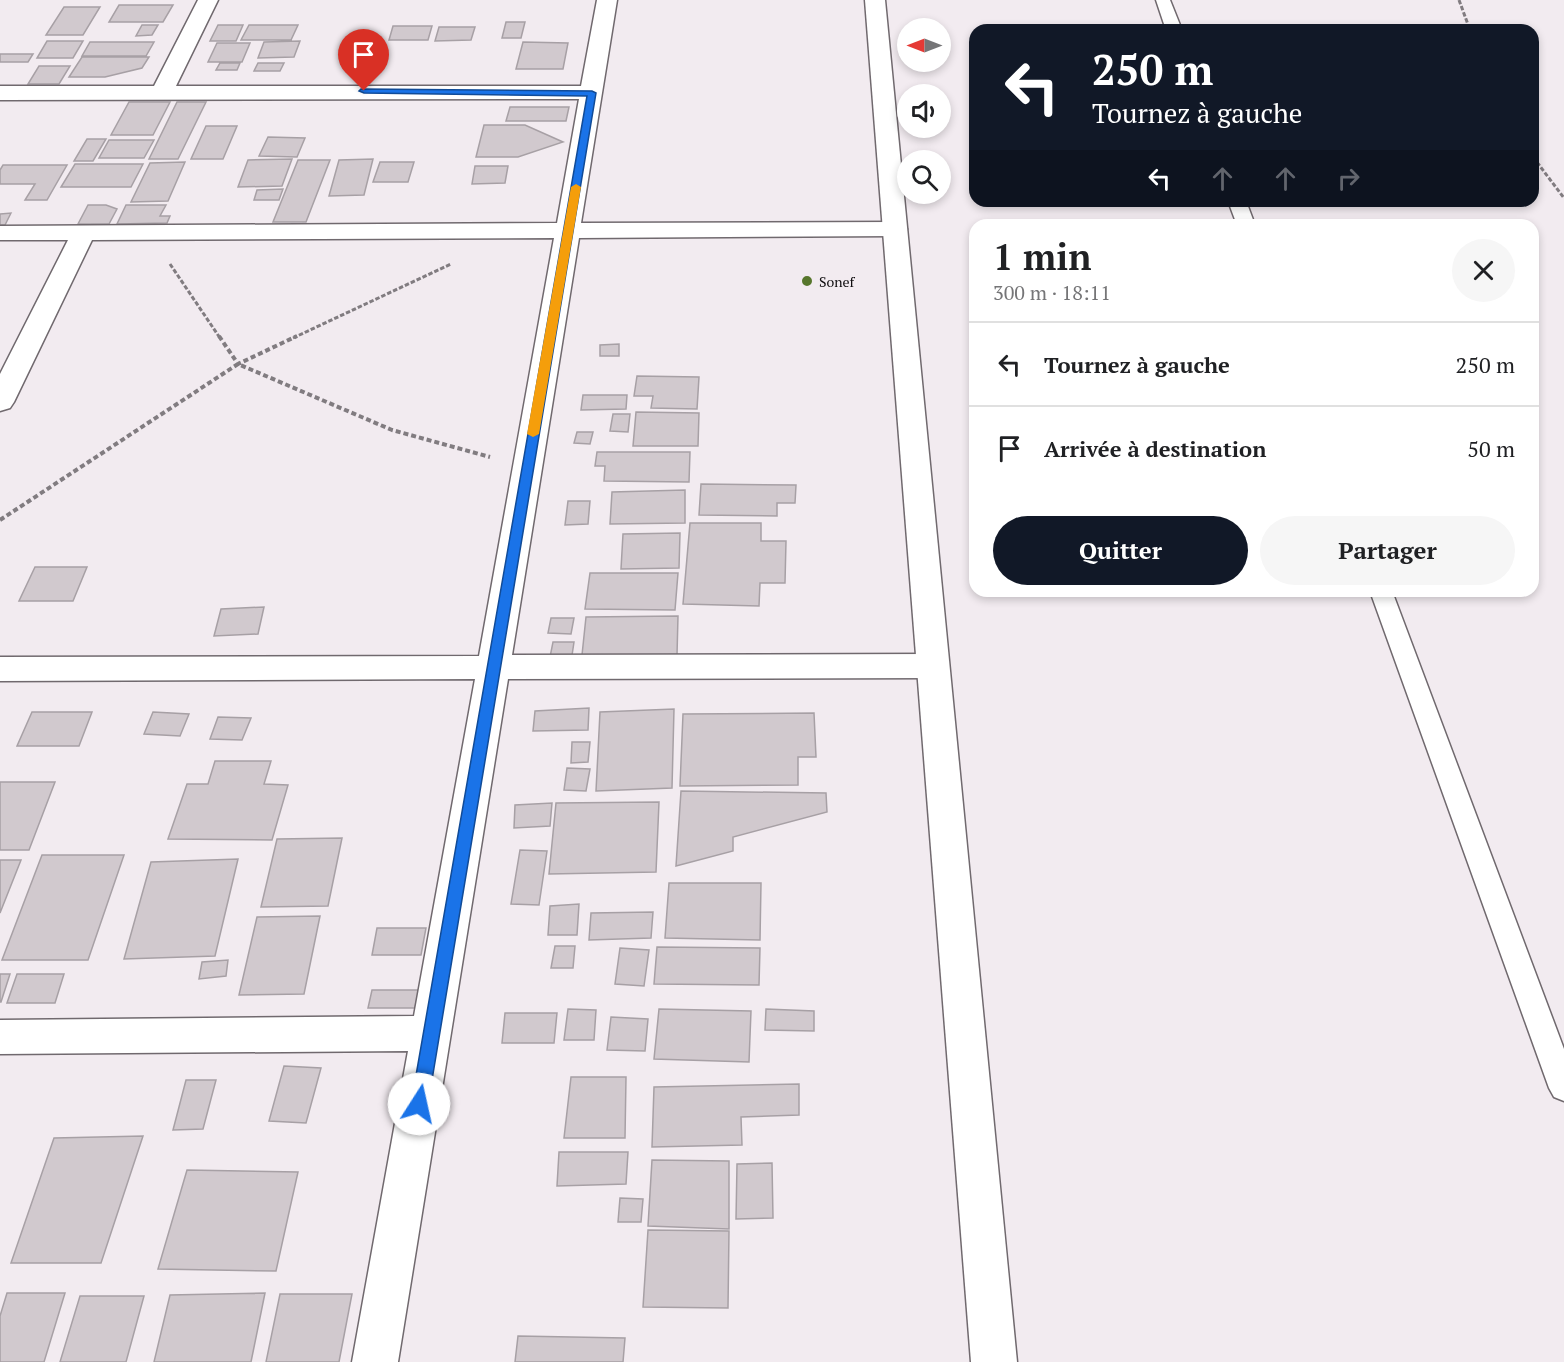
<!DOCTYPE html>
<html lang="fr">
<head>
<meta charset="utf-8">
<style>
  body { margin:0; font-family:"PT Serif",serif; background:#f6f6f6; color:#202124; height:100vh; display:flex; flex-direction:column; font-size:22px; white-space:nowrap }
  * { box-sizing:border-box; margin:0 }
  p { font-size:20px; color:#757577 }
  .icon { flex:none; width:33px; height:33px; fill:none; stroke:currentColor; stroke-width:2; stroke-linecap:round; stroke-linejoin:round }
  .map { position:relative; flex:1; overflow:hidden }
  .panel { position:absolute; left:969px; top:219px; width:570px; height:378px; display:flex; flex-direction:column; background:#fff; border-radius:18px; box-shadow:0 3px 9px #0003 }
  .panel>* { flex:none }
  .guide { position:absolute; left:969px; top:24px; width:570px; height:183px; border-radius:18px; box-shadow:0 3px 9px #0003; background:#111827; color:#fff; overflow:hidden }
  .needle { width:39px; rotate:270deg }
  .tools { position:absolute; left:897px; top:18px; display:grid; gap:12px }
  .tools a { display:grid; place-items:center; width:54px; height:54px; border-radius:50%; background:#fff; box-shadow:0 3px 9px #0003; font-size:30px }
  .pin { position:absolute; display:grid; place-items:center; width:51px; height:51px; color:#fff; margin:-62px -26px; border-radius:50% 50% 50% 0; rotate:-45deg; box-shadow:0 0 6px #0007 }
  .pin .icon { rotate:45deg }
  .me { position:absolute; width:66px; margin:-33px; rotate:10deg; stroke-linejoin:round; filter:drop-shadow(0 0 4px #0008) }
  .turn { display:flex; align-items:center; gap:21px; height:126px; padding:0 24px; font-size:27px }
  .turn .icon { width:78px; height:78px; stroke-width:2.5 }
  .turn b { display:block; font-size:42px; line-height:51px }
  .lanes { display:flex; align-items:center; height:57px; padding:0 24px; background:#0003; justify-content:center; gap:30px; direction:ltr }
  .lanes .off { opacity:.35 }
  .round { display:grid; place-items:center; flex:none; width:63px; height:63px; border-radius:32px; background:#f6f6f6 }
  .headline { display:flex; align-items:center; justify-content:space-between; height:102px; padding:0 24px }
  h1 { font-size:36px; font-weight:800; line-height:45px }
  .action { display:flex; gap:12px; margin-top:auto; padding:12px 24px }
  .action a { flex:1; height:69px; border-radius:36px; background:#111827; color:#fff; font-size:24px; font-weight:800; line-height:69px; text-align:center }
  .action a+a { background:#f6f6f6; color:#202124 }
  ul { padding:0; list-style:none }
  li { display:flex; align-items:center; gap:18px; height:84px; padding:0 24px; border-top:2px solid #e0e0e0 }
  li div { flex:1 }
  li b { display:block; font-size:22px }
  li em { font-style:normal }
  .map>svg:first-child { display:block }
  .building { fill:#d1c9ce; stroke:#a7a0a5; stroke-width:1.5 }
  .lines { fill:none; stroke-linecap:round; stroke-linejoin:round }
  .lane-casing { stroke:#70696e; stroke-width:3 }
  .street-casing { stroke:#70696e; stroke-width:3 }
  .secondary-casing { stroke:#70696e; stroke-width:3 }
  .path-far1 { stroke:#817c80; stroke-width:3; stroke-dasharray:4.5 2; stroke-linecap:butt }
  .path { stroke:#817c80; stroke-width:4; stroke-dasharray:5 3; stroke-linecap:butt }
  .lane { fill:#fff; fill-rule:evenodd }
  .street { fill:#fff; fill-rule:evenodd }
  .secondary { fill:#fff; fill-rule:evenodd }
  .route { fill:#1a73e8; stroke:#114b97; stroke-width:1.5 }
  .slow { fill:#f59e0b }
  .poi-dot { fill:#57762c; stroke:#f2ebf0; stroke-width:2 }
  .labels { text-anchor:middle; dominant-baseline:central; stroke-width:6; stroke-linejoin:round; paint-order:stroke }
  .far-poi-label { font-size:14px; fill:#100d0f; stroke:#f2ebf0; text-anchor:start }
</style>
</head>
<body>
<div class="map">
<svg width="1564" height="1362" viewBox="0 0 1564 1362">
  <rect width="100%" height="100%" fill="#f2ebf0"/>
  <path class="building" d="M119 5H173L163 22H109Z
    M64 7H100L83 35H46Z
    M506 22H525L521 38H502Z
    M142 25H158L152 35 136 36Z
    M218 25H243L236 41H210Z
    M249 25H298L291 40H241Z
    M393 26H432L428 40H389Z
    M439 27H475L471 40 435 41Z
    M47 41H83L73 58H37Z
    M300 41 294 57 258 58 264 42Z
    M90 42H154L146 56H82Z
    M523 42 568 43 563 69H516Z
    M217 43H250L242 62H208Z
    M0 54H33L28 62H0Z
    M82 57H149L142 68 105 77H69Z
    M220 63H240L237 70H216Z
    M258 63H284L280 71H254Z
    M39 66H70L59 84H28Z
    M129 102H170L153 135H111Z
    M177 102H206L178 159H149Z
    M510 107H569L566 121H506Z
    M484 125H525L563 142 518 157H476Z
    M206 126H237L223 159H191Z
    M268 137 305 138 297 157 259 156Z
    M87 139H106L93 161H74Z
    M109 140H154L144 158H99Z
    M292 159 282 186 238 187 248 160Z
    M373 159 364 195 329 196 339 160Z
    M298 160H330L306 222H273Z
    M185 162 168 201 131 202 150 163Z
    M380 162H414L408 182H373Z
    M75 164H143L131 187H61Z
    M3 165H67L47 200H25L35 184H0V170Z
    M475 166H508L505 183 472 184Z
    M283 189 279 200H254L257 190Z
    M88 205H106L117 209 109 224H78Z
    M126 205H166L160 216H170L167 223 117 224Z
    M11 213 5 225H0V214Z
    M619 344V356H600V345Z
    M637 376 699 377 697 409 651 408 653 396H634Z
    M583 395H627L626 409 581 410Z
    M636 412 699 413 698 446H633Z
    M613 414H630L628 432 610 431Z
    M577 432H593L590 444 574 443Z
    M597 452H690L689 482 604 481 605 466H595Z
    M701 484 796 485 795 503H777V516L699 515Z
    M685 490V523L610 524 612 492Z
    M568 501H590L588 524 565 525Z
    M690 523H761V541H786L785 583H760L759 606 683 604Z
    M680 533 679 568 621 569 623 534Z
    M35 567H87L73 601H19Z
    M590 573H678L675 610 585 609Z
    M264 607 258 634 214 636 221 609Z
    M678 616 677 655H582L586 617Z
    M551 618H574L571 634 548 633Z
    M553 642H574L571 662H549Z
    M589 708 588 730 533 731 535 711Z
    M674 709 672 788 596 791 600 712Z
    M32 712H92L79 746H17Z
    M153 712 189 714 180 736 144 734Z
    M814 713 816 757H798V785L680 786 683 714Z
    M218 717 251 718 242 740 210 739Z
    M572 742H590L588 762 571 763Z
    M215 761H271L264 784 288 785 272 840 168 839 187 784H208Z
    M567 768 590 769 586 791 564 790Z
    M0 782H55L29 850H0Z
    M681 791 826 793 827 812 733 837V851L676 866Z
    M659 802 656 872 549 874 556 803Z
    M552 803 550 826 514 828 515 805Z
    M342 838 328 906 261 907 277 839Z
    M520 850 547 851 539 905 511 904Z
    M42 855H124L88 960H2Z
    M238 859 215 956 124 959 151 862Z
    M0 860H21L0 913Z
    M669 883H761L760 940 665 938Z
    M579 904 577 935H548L550 906Z
    M653 912 651 938 589 940 591 913Z
    M320 916 304 994 239 995 257 917Z
    M377 928H426L421 955H372Z
    M555 946H575L573 968H551Z
    M657 947 760 948 759 985 654 984Z
    M620 948 649 950 644 986 615 984Z
    M228 960 226 976 199 979 202 962Z
    M0 974H10L1 1002H0Z
    M17 974H64L55 1003H7Z
    M372 990H419L415 1008H368Z
    M568 1009 596 1010 594 1040H564Z
    M659 1009 751 1011 749 1062 654 1059Z
    M766 1009 814 1011V1031L765 1030Z
    M505 1013H557L554 1043H502Z
    M611 1017 648 1019 645 1051 607 1050Z
    M284 1066 321 1068 306 1123 269 1121Z
    M571 1077H626L625 1138H564Z
    M186 1080H216L203 1129 173 1130Z
    M799 1084V1115L741 1117 742 1145 652 1147 654 1087Z
    M143 1136 101 1263H11L54 1138Z
    M559 1152H628L626 1184 557 1186Z
    M652 1160 729 1161V1229L648 1226Z
    M772 1163 773 1218 736 1219 737 1164Z
    M187 1170 298 1172 276 1271 158 1269Z
    M620 1198 643 1199 641 1222H618Z
    M648 1230 729 1231 728 1308 643 1307Z
    M7 1293H65L44 1362H0V1316Z
    M265 1293 251 1362H154L170 1295Z
    M280 1294H352L339 1362H266Z
    M80 1296H144L126 1362H60Z
    M518 1336 625 1338 623 1362H515Z"/>
  <g class="lines">
    <g class="lane-casing">
      <path id="lane" d="M1156 0H1170L1182 30H1166Z
        M1228 201H1246L1255 225H1237Z
        M1370 591H1392L1564 1049V1101L1554 1097 1549 1088Z"/>
    </g>
    <g class="street-casing">
      <path id="street" d="M198 0H218L176 86H581L597 0H617L581 223 895 222 904 224 907 229 904 234 895 236 579 238 512 655 933 654 945 658 949 666 945 674 933 678 508 679 398 1362H352L408 1051 0 1054V1020L414 1016 475 679 0 681V657L479 656 554 238 92 240 14 402 10 408 0 411V374L68 240H0V226L557 223 579 99 0 100V86H154Z"/>
    </g>
    <g class="secondary-casing">
      <path id="secondary" d="M865 0H885L1017 1362H971Z"/>
    </g>
    <path class="path-far1" d="M1459 0 1470 30
      M1533 157 1564 198
      M170 264 220 338
      M293 338 451 264"/>
    <path class="path" d="M219 336 238 364 297 336
      M0 520 238 364 392 430 490 457"/>
    <use href="#lane" class="lane"/>
    <use href="#street" class="street"/>
    <use href="#secondary" class="secondary"/>
  </g>
  <path class="route" d="M361 89 592 91 596 93 428 1104 425 1109 419 1112 413 1109 411 1104 587 96 364 93 359 91Z"/>
  <path class="slow" d="M576 184 581 187 539 434 533 437 527 434 571 187Z"/>
  <circle class="poi-dot" cx="807" cy="281" r="6"/>
  <g class="labels">
    <g class="far-poi-label">
      <text x="819" y="281">Sonef</text>
    </g>
  </g>
</svg>
<div class="tools">
<a><svg class="needle" viewBox="-14 -14 28 28"><path d="M0-13l5 13h-10z" fill="#e53935"/><path d="M0 13l5-13h-10z" fill="#757577"/></svg></a>
<a><svg class="icon" aria-label="sound" viewBox="0 0 24 24"><path d="M4 9h4l5-4v14l-5-4H4zM17 9q2 3 0 6"/></svg></a>
<a><svg class="icon" aria-label="search" viewBox="0 0 24 24"><circle cx="10" cy="10" r="6"/><path d="M15 15l6 6"/></svg></a>
</div>
<div class="pin" style="left:364px;top:91px;background:#d93025"><svg class="icon" aria-label="arrive" viewBox="0 0 24 24"><path d="M6 21V4h12l-3 4 3 4H6"/></svg></div>
<svg class="me" style="left:419px;top:1104px" viewBox="-20 -20 40 40"><circle r="19" fill="#fff"/><path d="M0-13L10 11 0 6-10 11z" fill="#1a73e8"/></svg>
<div class="guide">
<div class="turn"><svg class="icon" aria-label="left" viewBox="0 0 24 24"><path d="M17 20v-9H6M10 6l-5 5 5 5"/></svg><div><b>250 m</b>Tournez à gauche</div></div>
<div class="lanes"><svg class="icon" aria-label="left" viewBox="0 0 24 24"><path d="M17 20v-9H6M10 6l-5 5 5 5"/></svg><svg class="icon off" aria-label="ahead" viewBox="0 0 24 24"><path d="M12 20V5M6 11l6-6 6 6"/></svg><svg class="icon off" aria-label="ahead" viewBox="0 0 24 24"><path d="M12 20V5M6 11l6-6 6 6"/></svg><svg class="icon off" aria-label="right" viewBox="0 0 24 24"><path d="M7 20v-9h11M14 6l5 5-5 5"/></svg></div>
</div>
<section class="panel">
<div class="headline"><div><h1>1 min</h1><p>300 m · 18:11</p></div><a class="round"><svg class="icon" aria-label="close" viewBox="0 0 24 24"><path d="M6 6l12 12M18 6L6 18"/></svg></a></div>
<ul>
<li><svg class="icon" aria-label="left" viewBox="0 0 24 24"><path d="M17 20v-9H6M10 6l-5 5 5 5"/></svg><div><b>Tournez à gauche</b></div><em>250 m</em></li>
<li><svg class="icon" aria-label="arrive" viewBox="0 0 24 24"><path d="M6 21V4h12l-3 4 3 4H6"/></svg><div><b>Arrivée à destination</b></div><em>50 m</em></li>
</ul>
<div class="action"><a>Quitter</a><a>Partager</a></div>
</section>
</div>
</body>
</html>
